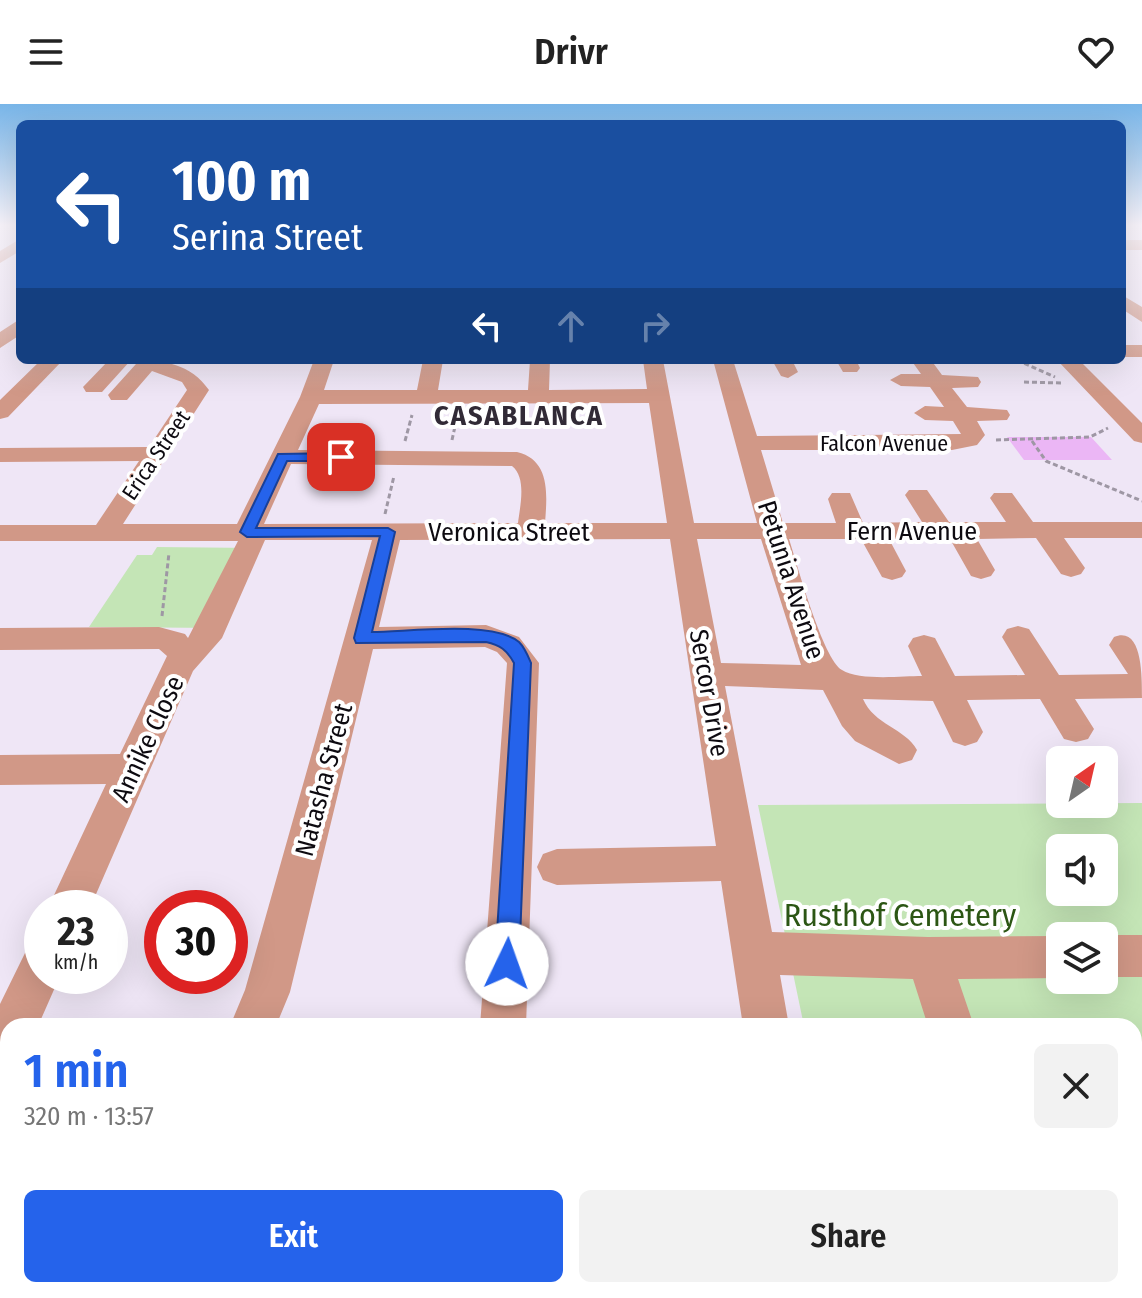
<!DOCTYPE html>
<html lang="en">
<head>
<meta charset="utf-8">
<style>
  body { margin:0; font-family:"Fira Sans Condensed",sans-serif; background:#f2f2f2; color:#222; height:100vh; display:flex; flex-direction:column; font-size:30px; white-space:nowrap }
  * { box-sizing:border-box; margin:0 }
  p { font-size:26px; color:#767676 }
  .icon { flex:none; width:44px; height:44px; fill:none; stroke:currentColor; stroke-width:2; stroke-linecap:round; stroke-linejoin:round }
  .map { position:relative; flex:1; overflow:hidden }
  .details { position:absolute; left:0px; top:914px; width:1142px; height:280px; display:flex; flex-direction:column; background:#fff; border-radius:24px 24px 0 0; box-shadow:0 8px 32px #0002 }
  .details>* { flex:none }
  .guide { position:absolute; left:16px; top:16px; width:1110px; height:244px; border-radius:12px; box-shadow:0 8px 32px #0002; background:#1a4fa0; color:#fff; overflow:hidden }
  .needle { width:52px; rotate:34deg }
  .fabs { position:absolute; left:1046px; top:642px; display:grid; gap:16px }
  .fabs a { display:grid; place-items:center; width:72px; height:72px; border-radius:12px; background:#fff; box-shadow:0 8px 32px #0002; font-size:40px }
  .speed { position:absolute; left:24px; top:786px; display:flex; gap:16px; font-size:40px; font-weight:700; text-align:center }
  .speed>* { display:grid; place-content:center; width:104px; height:104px; border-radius:50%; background:#fff; box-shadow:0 8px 32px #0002; line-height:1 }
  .speed small { font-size:20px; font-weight:400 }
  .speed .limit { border:12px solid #d22; background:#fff; color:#111 }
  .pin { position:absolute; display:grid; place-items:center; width:68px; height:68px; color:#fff; margin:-34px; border-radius:16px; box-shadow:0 4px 12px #0006 }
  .me { position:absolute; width:88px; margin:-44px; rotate:3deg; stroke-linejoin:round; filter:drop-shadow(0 0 6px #0008) }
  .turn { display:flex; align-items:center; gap:28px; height:168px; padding:0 24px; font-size:36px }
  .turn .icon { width:104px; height:104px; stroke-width:2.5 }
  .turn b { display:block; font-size:56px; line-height:68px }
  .lanes { display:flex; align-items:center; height:76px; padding:0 24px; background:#0003; justify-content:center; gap:40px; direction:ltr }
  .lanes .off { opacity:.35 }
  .round { display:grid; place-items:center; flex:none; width:84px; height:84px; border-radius:12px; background:#f2f2f2 }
  .head { display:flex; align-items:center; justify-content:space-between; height:136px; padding:0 24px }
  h1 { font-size:48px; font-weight:600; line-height:60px; color:#2563eb }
  .button { display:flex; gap:16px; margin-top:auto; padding:16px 24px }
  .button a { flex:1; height:92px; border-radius:12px; background:#2563eb; color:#fff; font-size:32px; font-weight:600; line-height:92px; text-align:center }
  .button a+a { background:#f2f2f2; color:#222 }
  header { display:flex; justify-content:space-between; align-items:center; height:104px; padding:0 24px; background:#fff; font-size:36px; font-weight:600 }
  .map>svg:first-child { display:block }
  .green { fill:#c4e5b6; fill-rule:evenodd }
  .building { fill:#ebb6f5 }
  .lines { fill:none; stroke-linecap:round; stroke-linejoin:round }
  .path { stroke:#9e97a4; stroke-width:3; stroke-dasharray:5 3; stroke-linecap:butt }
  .minor { fill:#d19887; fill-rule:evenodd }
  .route { fill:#2563eb; stroke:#184099; stroke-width:2 }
  .labels { text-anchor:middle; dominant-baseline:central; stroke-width:8; stroke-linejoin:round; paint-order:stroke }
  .far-street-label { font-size:22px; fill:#0d0a10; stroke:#fff }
  .street-label { font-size:26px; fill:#0d0a10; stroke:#fff }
  .far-district-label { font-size:28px; font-weight:bold; letter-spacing:2px; fill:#312a36; stroke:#fff }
  .near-park-label { font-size:32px; fill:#2c5614; stroke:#fff }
</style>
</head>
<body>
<header><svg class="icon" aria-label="menu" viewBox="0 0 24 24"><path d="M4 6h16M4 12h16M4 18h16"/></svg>Drivr<svg class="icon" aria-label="heart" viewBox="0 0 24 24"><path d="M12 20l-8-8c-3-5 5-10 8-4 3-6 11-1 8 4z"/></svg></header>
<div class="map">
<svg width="1142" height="1194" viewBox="0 0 1142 1194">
  <rect width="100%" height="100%" fill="#efe6f6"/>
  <path class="green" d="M157 443 255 444 220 524 89 523 137 451H152Z
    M1142 699V1194H861L859 1186H1134V922H804L758 701ZM1060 744H1104V788H1060ZM1060 832H1104V876H1060Z
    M8 987V1166H0V1004Z"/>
  <path class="building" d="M1007 333H1091L1112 356H1024Z"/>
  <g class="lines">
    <path class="path" d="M1017 256 1055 273
      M1024 278 1061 279
      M452 336 458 309
      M996 336 1090 333 1108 324
      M405 337 412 311
      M1032 337 1046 357 1142 397
      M385 410 394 372
      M162 512 169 449"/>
    <path class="minor" d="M20 135V147L0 159V147Z
      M1122 136H1142V146H1122Z
      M1122 191 1142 203V218L1122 205Z
      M20 215V231L0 244V228Z
      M1122 241H1142V253H1122Z
      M41 256H63L8 313 0 315V296Z
      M109 256H131L102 288H86L83 283Z
      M134 256C164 256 191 260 209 286L123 420H237L300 293 314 256H334L324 286H417L423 256H443L438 286H528L530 256H550L549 286 647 285 643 256H663L694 419H757L713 256H733L757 332 961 330 953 317 925 316 914 309 925 302 944 303 930 283 901 282 890 276 901 270H921L911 256H931L942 271 978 273 981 278 978 283 952 284 967 303 1007 306 1010 311 1007 316 977 317 985 331 977 341 952 346H761L783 419H836L828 395 832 389H850L863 419 922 418 905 391 909 386H927L949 418H1006L990 394 994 389H1012L1033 418H1142V434H1064L1085 464 1081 470 1071 473 1061 470 1036 434 977 435 995 466 991 472 981 475 971 472 950 435H889L906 467 902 473 892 476 882 473 861 435H789C797 460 823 555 842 566 859 577 902 572 922 572L908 542 913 534 924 531 935 534 955 572 1025 571 1002 533 1007 525 1018 522 1029 525 1059 571 1128 570 1109 541 1114 533C1142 522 1142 569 1142 594L1075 595 1094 625 1088 635 1076 638 1064 635 1040 595 967 596 983 628 977 638 965 642 953 638 933 597 863 595C874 621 905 624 917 646L912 656 899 660 855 637 842 622 823 586 725 582 772 828 928 833 1060 832V874L958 875 974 922H928L913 875 780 871 789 922H743L721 777 557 781 543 776 537 763 543 750 557 745 716 742 670 435 400 436 379 523 486 521 519 533 539 559 526 922H480L507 559 497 548 485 543 373 545 290 888 276 922H230L245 886 372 436H265L222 534 193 567 90 804H48L106 680 0 681V651L120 650 167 552 159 545 0 546V524L159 523 185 530 188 534 238 437H0V421H96L139 357 0 358V344L149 343 187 286 182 278 152 267 127 296H111L108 291 136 260ZM649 299 667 419H545C547 392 551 356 517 348L298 346 319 300ZM291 360 512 362C527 374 520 402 518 419L264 420ZM697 435H761L801 561 721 559Z
      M772 256H792L798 268 788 274 781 272Z
      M836 256H856L860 264 857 268H843Z
      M1057 256H1079L1142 319V339L1134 337Z
      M1104 831H1142V873H1104V832H1101Z
      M42 840V872H60L38 922H8V973L0 976V900L26 847Z
      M8 1175V1186H77L73 1194H0Z
      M394 1186H453L449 1194H391Z
      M733 1186H791L790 1194H732Z
      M921 1186H1070L1072 1194H924Z"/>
  </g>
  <linearGradient id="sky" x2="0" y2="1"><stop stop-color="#78b5e8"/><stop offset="0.42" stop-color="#f8f4fb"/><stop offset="1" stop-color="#f8f4fb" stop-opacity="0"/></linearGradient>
  <rect width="1142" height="288" fill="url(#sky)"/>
  <path class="route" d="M278 350 341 349 347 353 341 357H287L256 424H388L395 428 372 528C407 528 492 516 519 538 525 544 528 552 531 559L519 860 515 868 507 871 499 868 495 860 514 559C507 546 500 541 486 538L356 539 354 534 380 432 247 433 240 428Z"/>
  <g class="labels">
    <g class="far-street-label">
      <text x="884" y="339">Falcon Avenue</text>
      <text transform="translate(156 351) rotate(-56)">Erica Street</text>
    </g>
    <g class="street-label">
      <text x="912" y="427">Fern Avenue</text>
      <text x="509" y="428">Veronica Street</text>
      <text transform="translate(791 476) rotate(72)">Petunia Avenue</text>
      <text transform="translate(709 589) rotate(80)">Sercor Drive</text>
      <text transform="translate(148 635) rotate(-65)">Annike Close</text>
      <text transform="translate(324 676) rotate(-75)">Natasha Street</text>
    </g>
    <g class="far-district-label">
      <text x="519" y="311">CASABLANCA</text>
    </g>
    <g class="near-park-label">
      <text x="900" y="811">Rusthof Cemetery</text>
    </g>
  </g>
</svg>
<div class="fabs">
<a><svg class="needle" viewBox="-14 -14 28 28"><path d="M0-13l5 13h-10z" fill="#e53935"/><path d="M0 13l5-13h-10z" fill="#767676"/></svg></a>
<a><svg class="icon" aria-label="sound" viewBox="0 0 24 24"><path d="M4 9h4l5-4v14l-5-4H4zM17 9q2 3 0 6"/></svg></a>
<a><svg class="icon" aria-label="layers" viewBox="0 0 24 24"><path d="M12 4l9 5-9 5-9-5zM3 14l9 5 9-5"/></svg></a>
</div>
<div class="speed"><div>23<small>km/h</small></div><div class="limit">30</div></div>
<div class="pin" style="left:341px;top:353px;background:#d93025"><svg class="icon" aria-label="arrive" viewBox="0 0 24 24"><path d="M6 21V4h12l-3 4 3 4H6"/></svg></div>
<svg class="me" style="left:507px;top:860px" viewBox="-20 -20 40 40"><circle r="19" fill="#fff"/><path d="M0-13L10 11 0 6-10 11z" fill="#2563eb"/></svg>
<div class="guide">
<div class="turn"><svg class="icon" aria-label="left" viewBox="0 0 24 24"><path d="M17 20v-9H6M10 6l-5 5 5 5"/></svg><div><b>100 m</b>Serina Street</div></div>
<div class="lanes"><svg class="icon" aria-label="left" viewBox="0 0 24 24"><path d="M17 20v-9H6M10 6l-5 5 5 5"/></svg><svg class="icon off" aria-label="ahead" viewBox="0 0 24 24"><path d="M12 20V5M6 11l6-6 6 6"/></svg><svg class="icon off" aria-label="right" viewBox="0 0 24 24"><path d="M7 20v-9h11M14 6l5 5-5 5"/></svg></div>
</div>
<section class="details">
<div class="head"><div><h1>1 min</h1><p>320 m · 13:57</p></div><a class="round"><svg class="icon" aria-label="close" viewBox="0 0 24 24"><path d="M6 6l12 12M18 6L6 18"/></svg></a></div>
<div class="button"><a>Exit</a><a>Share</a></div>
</section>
</div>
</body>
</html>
